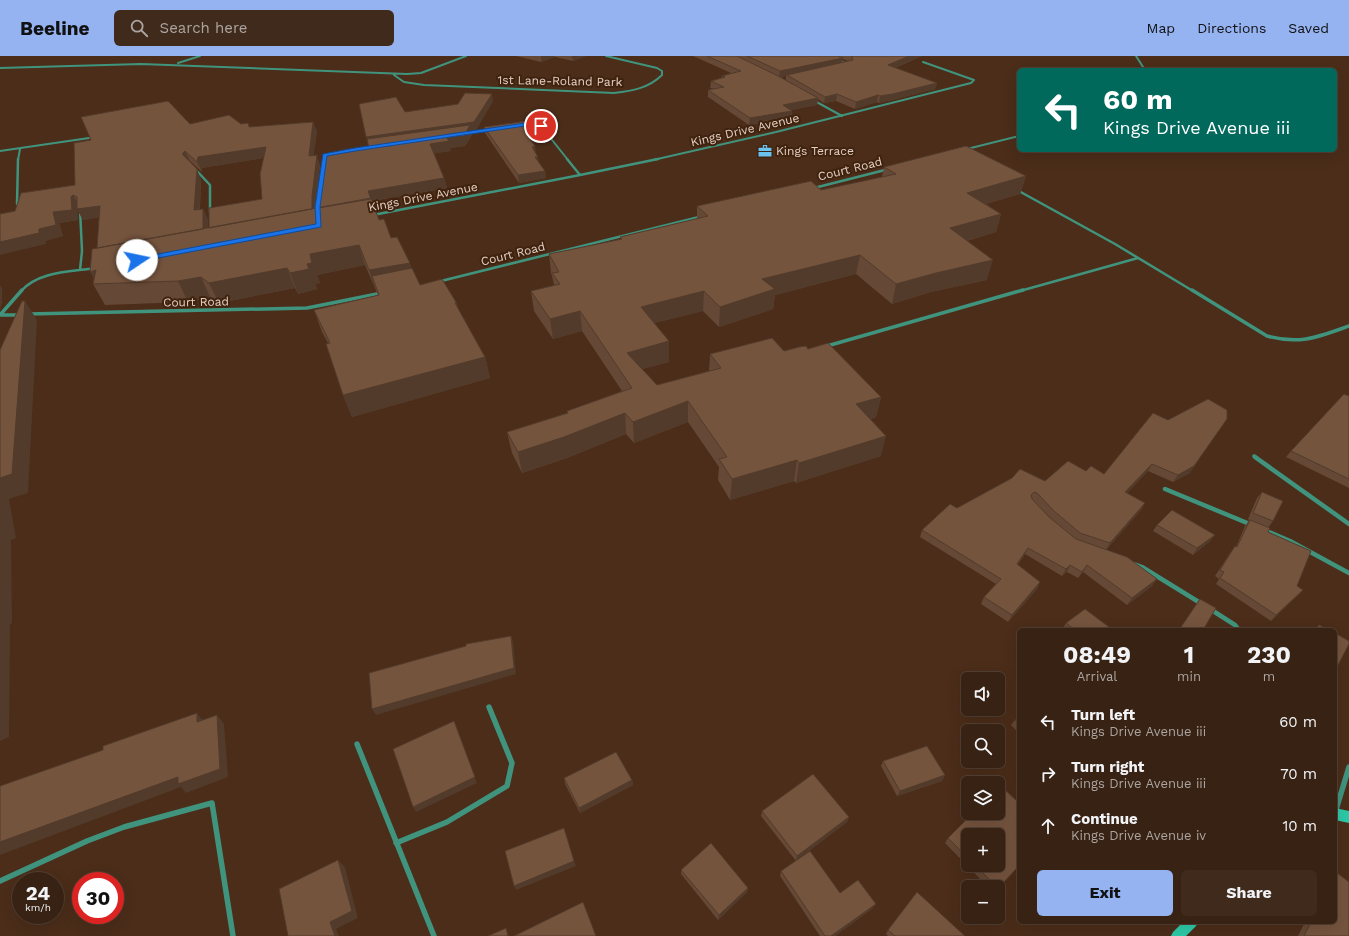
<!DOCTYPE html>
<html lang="en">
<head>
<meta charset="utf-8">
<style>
  body { margin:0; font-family:"Work Sans",sans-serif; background:#3f2a1c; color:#f1f3f6; height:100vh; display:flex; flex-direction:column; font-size:15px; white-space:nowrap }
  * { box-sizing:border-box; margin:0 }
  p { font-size:13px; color:#aba4a0 }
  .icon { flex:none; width:22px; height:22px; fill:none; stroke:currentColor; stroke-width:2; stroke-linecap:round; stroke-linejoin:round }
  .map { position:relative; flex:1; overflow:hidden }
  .drawer { position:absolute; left:1017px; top:572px; width:320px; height:296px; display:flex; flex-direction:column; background:#382213; border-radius:6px; box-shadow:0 4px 16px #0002,0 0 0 1px #523f33 }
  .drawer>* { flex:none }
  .hud { position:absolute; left:1017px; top:12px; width:320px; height:84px; border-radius:6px; box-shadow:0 4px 16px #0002,0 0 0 1px #523f33; background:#00695c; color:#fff; overflow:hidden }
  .controls { position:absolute; left:961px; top:616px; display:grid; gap:8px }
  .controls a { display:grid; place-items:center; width:44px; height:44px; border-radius:6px; background:#382213; box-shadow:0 4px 16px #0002,0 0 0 1px #523f33; font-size:20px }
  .speed { position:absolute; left:12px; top:816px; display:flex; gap:8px; font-size:20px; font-weight:700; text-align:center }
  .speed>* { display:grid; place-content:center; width:52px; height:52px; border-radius:50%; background:#382213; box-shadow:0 4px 16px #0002,0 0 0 1px #523f33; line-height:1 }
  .speed small { font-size:10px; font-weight:400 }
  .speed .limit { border:6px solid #d22; background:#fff; color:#111 }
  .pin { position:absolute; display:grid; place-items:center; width:34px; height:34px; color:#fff; margin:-17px; border:2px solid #fff; border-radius:50%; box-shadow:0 1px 4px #0007 }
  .me { position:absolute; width:44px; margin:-22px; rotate:79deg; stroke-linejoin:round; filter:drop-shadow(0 0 3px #0008) }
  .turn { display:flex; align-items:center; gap:14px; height:84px; padding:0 20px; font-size:18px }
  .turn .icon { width:52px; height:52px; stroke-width:2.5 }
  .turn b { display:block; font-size:28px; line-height:34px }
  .eta { display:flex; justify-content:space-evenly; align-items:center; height:68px; text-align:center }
  .eta b { font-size:24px; font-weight:700; line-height:28px }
  .button { display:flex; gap:8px; margin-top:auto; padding:8px 20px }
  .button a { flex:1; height:46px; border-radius:6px; background:#95b2f1; color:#111; font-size:16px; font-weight:700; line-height:46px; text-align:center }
  .button a+a { background:#3f2a1c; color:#f1f3f6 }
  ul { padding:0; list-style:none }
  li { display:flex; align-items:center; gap:12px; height:52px; padding:0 20px }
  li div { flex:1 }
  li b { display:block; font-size:15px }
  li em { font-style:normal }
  header { display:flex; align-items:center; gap:24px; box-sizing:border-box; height:56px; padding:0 20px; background:#95b2f1; color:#111 }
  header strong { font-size:19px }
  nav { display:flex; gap:22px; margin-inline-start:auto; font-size:14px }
  .search { width:280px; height:36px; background:#3f2a1c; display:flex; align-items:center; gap:10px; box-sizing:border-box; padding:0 14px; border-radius:6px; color:#aba4a0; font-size:15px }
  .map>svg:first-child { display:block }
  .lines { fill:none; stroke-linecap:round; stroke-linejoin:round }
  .street-far4 { stroke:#40947e; stroke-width:2 }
  .street-far3 { stroke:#40947e; stroke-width:2.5 }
  .street-far2 { stroke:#40947e; stroke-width:3.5 }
  .street-far1 { stroke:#40947e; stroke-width:4.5 }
  .street { stroke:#40947e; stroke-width:5.5 }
  .secondary { fill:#2dc9a7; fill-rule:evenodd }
  .wall { fill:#654835; fill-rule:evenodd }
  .shaded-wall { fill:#523b2b }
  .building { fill:#75543e; stroke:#523b2b }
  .route { fill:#1a73e8; stroke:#114b97 }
  .labels { text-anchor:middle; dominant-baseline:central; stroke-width:4; stroke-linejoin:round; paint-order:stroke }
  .far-street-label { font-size:12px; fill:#e3cfc3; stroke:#40230f }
  .far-poi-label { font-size:12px; fill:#e3cfc3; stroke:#40230f; text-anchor:start }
</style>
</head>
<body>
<header>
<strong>Beeline</strong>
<div class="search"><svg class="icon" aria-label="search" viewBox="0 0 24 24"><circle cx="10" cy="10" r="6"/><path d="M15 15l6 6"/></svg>Search here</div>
<nav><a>Map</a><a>Directions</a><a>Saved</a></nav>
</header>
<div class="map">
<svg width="1349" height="880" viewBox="0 0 1349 880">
  <rect width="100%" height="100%" fill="#4b2d19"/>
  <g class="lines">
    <path class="street-far4" d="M830 0 849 9
      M1136 0 1145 14
      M178 7 200 0
      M0 12 141 8 407 18 421 17 466 0
      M394 19 404 26 424 29 614 37C632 35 649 32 662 19V15L657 12 606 0
      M813 44 842 60
      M526 69 541 70 568 104
      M466 77 489 74
      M967 93 1019 80
      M0 95 89 82
      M340 96 373 91
      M18 104 20 93
      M653 104 776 76 971 27 974 24 923 6"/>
    <path class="street-far3" d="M567 103 580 119 658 103
      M196 114 210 129V156
      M814 132 889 113
      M1017 134 1115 188 1193 235
      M17 148 18 103
      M80 153 82 195 80 214
      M373 159 580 119
      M437 226 703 160
      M21 235C39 215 70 216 95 212
      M1020 235 1138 202"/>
    <path class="street-far2" d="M1192 234 1267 280C1300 289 1318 281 1349 270
      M28 258 307 252 382 237
      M0 259H19
      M0 259 22 234
      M827 290 1023 234
      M1254 400 1257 402"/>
    <path class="street-far1" d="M1255 401 1349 468
      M1165 433 1252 469
      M1264 474 1290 485 1349 517
      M1134 508 1142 511 1202 548
      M1210 553 1235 569 1239 574"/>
    <path class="street" d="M357 688 434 880
      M1335 757 1349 711
      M396 787 447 766 507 730 512 707 489 651
      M0 825 87 785 124 771 212 747 233 880"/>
    <path class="secondary" d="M1335 752 1349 755V767L1335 764Z
      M1183 866H1198L1196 870 1186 880H1171L1173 876Z"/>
  </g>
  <path class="wall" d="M516 0H586L573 5 555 1 541 6Z
    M693 0H922L895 12 937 27 935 33 892 44 879 47 877 46 855 53 836 45 824 47 818 43 817 49 791 54 792 55 791 62 749 69 708 41V34L714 33 710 32 711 25 721 22 722 20 731 17ZM843 3 848 5 842 6ZM786 20V24L781 21Z
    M493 45 476 74H471L472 79 465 90 450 92 451 95 434 97 444 122 447 132 372 145 379 164 391 182 410 207 411 212 420 229 456 246 458 252 485 301 490 322 352 361 343 339 328 287 322 276 314 254 378 239 365 209 317 219 320 227 315 228 317 233 298 238 295 232 219 247 210 241 188 246 105 249 93 228 97 192 99 161 83 164 77 153 78 164 59 167 63 180 45 185 46 188 15 155 75 129 91 84 190 68H241L248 67 250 71 313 66 317 76 313 100 320 109 315 151V152H318L369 92 405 56ZM263 102 262 143 208 172V164L203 153H200L201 124 189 106 190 105 202 116V112Z
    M484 71 539 84 531 85 539 107 545 115 546 122 519 127 485 77Z
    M884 111 1026 120 1020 138 986 148 1001 158 996 176 967 185 987 224 931 236 892 248 856 218 775 239 773 253 719 271 703 255 654 267 669 306 642 313 657 329 709 315 710 298 784 295 808 293 881 341 876 361 871 363 881 400 796 427 794 425 730 444 718 424 719 411 688 366 634 387 626 378 567 402 522 417 512 397 507 376 567 357V355L622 335 582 275 553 283 534 255 531 235 554 229 552 220 551 217 549 198 621 184 620 181 697 163V150L821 134 882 121Z
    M1349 340V432L1286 401 1291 395Z
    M1168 364 1190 417 1173 426 1148 415 1127 437 1145 447 1141 454 1106 494 1157 523 1152 530 1127 549 1083 516 1078 522 1067 516 1062 520 1025 498 1018 509 1040 526 1037 533 1008 566 981 548 984 541 996 528 920 481 922 474 957 452 1045 425 1086 415 1104 418Z
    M1262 436 1273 465 1268 472V476L1297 530 1303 534 1297 540 1271 565 1216 528 1219 523 1215 520 1230 497 1236 491 1245 470 1249 464 1248 463 1257 442Z
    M1157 469 1215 479 1210 485 1193 499 1153 475Z
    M1200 543 1203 574H1179L1196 549Z
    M1066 567 1113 574H1062Z
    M1319 569 1329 574H1314Z
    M1019 661V677L1011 669 1015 664Z
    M883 705 945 719 942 725 897 740 881 710Z
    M564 722 632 724 633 729 580 757 565 728Z
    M1019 747V810L998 833V831H988L945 787 948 782ZM968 779 998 809H968Z
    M762 755 849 761 847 766 802 800 840 837 873 852 835 880H820L780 820 781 815 796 805 761 760Z
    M681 814 748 832 747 836 718 864 681 818Z
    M1336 816 1349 880H1298L1305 866H1335V817Z
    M888 874 965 880H888L886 878Z"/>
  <path class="shaded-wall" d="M541 0H555V1L541 6Z
    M572 0H586L573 5Z
    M909 0H922L887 15 888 9Z
    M843 2 842 8 787 19 786 20 779 21 780 15Z
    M937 27 935 33 879 47 880 40Z
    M492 38 493 45 476 74H471L472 79 465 90 450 92 451 95 432 98 368 89 366 81Z
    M837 38 836 45 824 47 825 41Z
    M878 39 877 46 855 53 856 46Z
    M818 42 817 49 783 56V49Z
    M792 55 791 62 749 69 750 62Z
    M313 66 317 76 312 111 309 100Z
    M538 77 539 84 528 86 527 79Z
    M535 90 536 97 532 91Z
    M266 91 269 101 202 112V116L197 106 198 101Z
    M185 95 190 105 188 107 183 99V97Z
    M317 99 320 109 315 151 316 168 209 176 312 140Z
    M535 101H538L539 108Z
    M197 113 201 124 199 165 194 154Z
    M545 115 546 122 519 127 518 119Z
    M1026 120 1020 138 962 155 967 137Z
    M444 122 447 132 371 145 368 135Z
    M73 139 79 149 100 150 106 161 83 164 77 153 78 164 59 167 63 180 45 185 46 188 0 199V186L39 173 53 156Z
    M203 153 208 164V188L203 177Z
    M1001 158 996 176 945 191 950 172Z
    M359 189 365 209 317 219 320 227 315 228 317 233 298 238 290 217 307 208 310 198Z
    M860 199 856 218 775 239 773 253 719 271 720 251 762 223Z
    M993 204 987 224 931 236 892 248 896 228 936 217Z
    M410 207 415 228 372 220 376 235 369 214Z
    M287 212 295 232 219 247 209 227Z
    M96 214 97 228 90 216Z
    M201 221 210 241 188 246 178 225Z
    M0 229 2 232V247L0 254Z
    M704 235 703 255 642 270 641 251Z
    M25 245 37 264 28 437 9 443 16 482 11 484 12 567 10 568 9 681 0 685V422Z
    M580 255 582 275 553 283 550 263Z
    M669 285V306L628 317 627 297Z
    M485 301 490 322 352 361 343 339Z
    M881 341 876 361 852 368 856 348Z
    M688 345V366L634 387 633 366Z
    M625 357 626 378 567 402 522 417 518 396Z
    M1222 370 1190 417 1173 426 1178 419Z
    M886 380 881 400 796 427 799 407Z
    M797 404 794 425 730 444 732 423Z
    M1152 408 1148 415 1121 443 1125 436Z
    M1145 447 1141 454 1106 494 1110 487Z
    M1215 479 1210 485 1193 499 1197 492Z
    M1028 492 1025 498 1014 515 1017 508Z
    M1070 509 1067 516 1062 520 1066 513Z
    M1087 509 1083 516 1078 522 1082 516Z
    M1157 523 1152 530 1127 549 1132 542Z
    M1040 526 1037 533 1008 566 1012 559Z
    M1303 534 1297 540 1271 565 1276 559Z
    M511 580 513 586 516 618 376 659 372 653Z
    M197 657 204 666H197Z
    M217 659 224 668 228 721 186 737 181 731 0 799V786Z
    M454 665 477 727 416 756 413 751Z
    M945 719 942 725 897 740 900 735Z
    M632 724 633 729 580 757 579 752Z
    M849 761 847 766 796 805 797 800Z
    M338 804 345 811 358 862 336 873 339 880H335L330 866Z
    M574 805 576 810 516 834 514 830Z
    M748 832 747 836 718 864 719 859Z
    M876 848 873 852 835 880H831Z"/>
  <path class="building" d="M707 0H737L778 20 818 42 783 49 792 55 750 62 708 34 724 31 711 25 725 21 722 20 741 15Z
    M747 0H838L843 2 780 15Z
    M851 0H909L888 9 937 27 893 38 880 40 878 39 856 46 837 38 825 41 787 19 853 4 852 1Z
    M465 37 492 38 474 66 366 81 359 48 396 41 405 56 458 48Z
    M168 45 190 68 229 59 241 68 248 67 249 71 313 66 309 100 317 99 312 140V153L209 172V152L262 143 260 118 266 91 198 101 197 106 185 95 183 97V99L197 113 194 154 203 153V173L97 192 100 150 77 153V141L73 139 71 141 72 154 53 156 56 169 39 173V177L0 186V158L15 155 21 137 75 129 74 87 91 84 81 61Z
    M527 65 538 77 527 79 535 90 532 91 538 101H535L545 115 518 119 484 71Z
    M470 69 464 80 447 82 449 85 430 88 444 122 368 135 371 143 318 152 317 140 323 98 369 92 367 83Z
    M966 90 1026 120 967 137 1001 158 950 172 993 204 936 217 896 228 860 199 762 223 775 233 720 251 704 235 641 251 669 285 627 297 657 329 721 312 710 298 772 282 784 295 799 291 806 290 808 293 828 287 881 341 856 348 886 380 799 407 797 404 732 423 719 403 727 401 688 345 633 366 625 357 564 381 518 396 507 376 568 357 567 355 632 332 580 255 550 263 531 235 560 228 552 217 559 216 549 198 622 183 620 181 708 160 697 150 811 125 821 134 896 118 884 111Z
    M371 142 379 164 384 163 391 182 397 181 410 207 369 214 359 189 310 198 312 207 307 208 309 213 290 217 287 212 209 227 201 221 178 225 93 228 96 214 90 216 92 193Z
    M412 212 420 229 442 223 456 246 455 247 485 301 343 339 326 288 330 287 314 254 379 239 372 220Z
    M22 245H25L12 418 0 422V294Z
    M1344 338 1349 340V423L1291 395Z
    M1208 343 1227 354V363L1194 410 1178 419 1152 408 1125 436 1145 447 1110 487 1080 477 1054 455 1037 437 1034 436 1031 439 1032 443 1049 461 1076 483 1127 501 1157 523 1132 542 1087 509 1082 516 1070 509 1066 513 1028 492 1017 508 1040 526 1012 559 984 541 1001 523 922 474 950 448 957 452 1012 422 1020 413 1045 425 1068 405 1086 415 1091 410 1104 418 1153 357 1168 364Z
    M1262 436 1283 445 1273 465 1253 457Z
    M1172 454 1215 479 1197 492 1157 469Z
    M1250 464 1270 472 1268 476 1311 495 1297 530 1303 534 1276 559 1220 522 1224 516 1220 514 1235 490 1237 491Z
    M1200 543 1216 552 1203 574H1179Z
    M1085 553 1113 574H1075L1066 567Z
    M1319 569 1329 574H1316Z
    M1335 577 1349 585V588L1335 615Z
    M511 580 514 612 372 653 369 617 466 590V588Z
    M197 657V666L217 659 220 713 178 728V721L0 786V730L103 694V690Z
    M1019 661V668L1015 664Z
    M454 665 475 721 413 751 393 693Z
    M927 690 945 719 900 735 883 705Z
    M616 696 632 724 579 752 564 722Z
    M813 718 849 761 797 800 762 755Z
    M1001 730 1019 747V810L998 832V831H997L975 809H998V779H968V802L948 782 973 757H998V733Z
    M564 772 574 805 514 830 505 795Z
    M711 787 748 832 719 859 681 814Z
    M810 795 840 837 858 824 876 848 831 880H825L781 815Z
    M338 804 352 855 330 866 335 880H288L279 833Z
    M1336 816 1349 826V880H1304L1311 866H1335V818Z
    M917 836 965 880H895L888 874Z
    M583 846 596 880H514Z
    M506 872 508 880H488Z"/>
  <path class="route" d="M525 67 544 70 541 72 525 70 355 95 327 100 320 151 321 171 137 206 134 204 137 202 316 168 315 151 323 98 355 92Z"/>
  <defs>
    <g id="office-bare" transform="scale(1.08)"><path d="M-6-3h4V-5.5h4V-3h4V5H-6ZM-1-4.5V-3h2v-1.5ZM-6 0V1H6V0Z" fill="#6bc3f2" stroke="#40230f" stroke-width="2.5" paint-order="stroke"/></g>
  </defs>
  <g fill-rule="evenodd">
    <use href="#office-bare" x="765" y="95"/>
  </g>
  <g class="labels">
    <g class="far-street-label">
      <text transform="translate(560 25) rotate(1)">1st Lane-Roland Park</text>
      <text transform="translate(745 74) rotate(-13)">Kings Drive Avenue</text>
      <text transform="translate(850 113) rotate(-14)">Court Road</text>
      <text transform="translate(423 141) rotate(-11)">Kings Drive Avenue</text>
      <text transform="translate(513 198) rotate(-14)">Court Road</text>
      <text transform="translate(196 246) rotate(-1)">Court Road</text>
    </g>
    <g class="far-poi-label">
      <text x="776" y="95">Kings Terrace</text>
    </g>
  </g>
</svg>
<div class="controls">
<a><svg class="icon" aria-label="sound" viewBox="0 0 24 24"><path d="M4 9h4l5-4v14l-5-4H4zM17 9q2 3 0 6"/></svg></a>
<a><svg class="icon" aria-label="search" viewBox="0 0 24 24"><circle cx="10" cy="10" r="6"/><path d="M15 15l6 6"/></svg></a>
<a><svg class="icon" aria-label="layers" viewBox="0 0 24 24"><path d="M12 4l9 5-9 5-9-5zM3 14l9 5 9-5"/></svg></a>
<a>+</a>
<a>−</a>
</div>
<div class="speed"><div>24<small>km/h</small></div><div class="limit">30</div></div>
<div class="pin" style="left:541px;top:70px;background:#d93025"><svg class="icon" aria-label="arrive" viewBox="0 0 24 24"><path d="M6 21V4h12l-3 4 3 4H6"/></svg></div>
<svg class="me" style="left:137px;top:204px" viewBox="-20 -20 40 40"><circle r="19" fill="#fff"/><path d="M0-13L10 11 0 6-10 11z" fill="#1a73e8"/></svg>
<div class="hud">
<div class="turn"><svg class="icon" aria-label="left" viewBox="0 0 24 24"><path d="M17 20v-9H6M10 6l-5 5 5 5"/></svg><div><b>60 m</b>Kings Drive Avenue iii</div></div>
</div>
<section class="drawer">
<div class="eta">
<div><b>08:49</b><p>Arrival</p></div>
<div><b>1</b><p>min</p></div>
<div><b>230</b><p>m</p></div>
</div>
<ul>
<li><svg class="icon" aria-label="left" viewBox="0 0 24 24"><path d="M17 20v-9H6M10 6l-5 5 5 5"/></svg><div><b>Turn left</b><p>Kings Drive Avenue iii</p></div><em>60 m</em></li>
<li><svg class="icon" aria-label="right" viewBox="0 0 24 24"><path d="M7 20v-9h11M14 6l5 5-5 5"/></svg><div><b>Turn right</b><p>Kings Drive Avenue iii</p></div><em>70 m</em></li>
<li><svg class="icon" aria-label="ahead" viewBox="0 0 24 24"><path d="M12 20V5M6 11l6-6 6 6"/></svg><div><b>Continue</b><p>Kings Drive Avenue iv</p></div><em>10 m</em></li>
</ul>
<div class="button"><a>Exit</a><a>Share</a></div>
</section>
</div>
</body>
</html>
